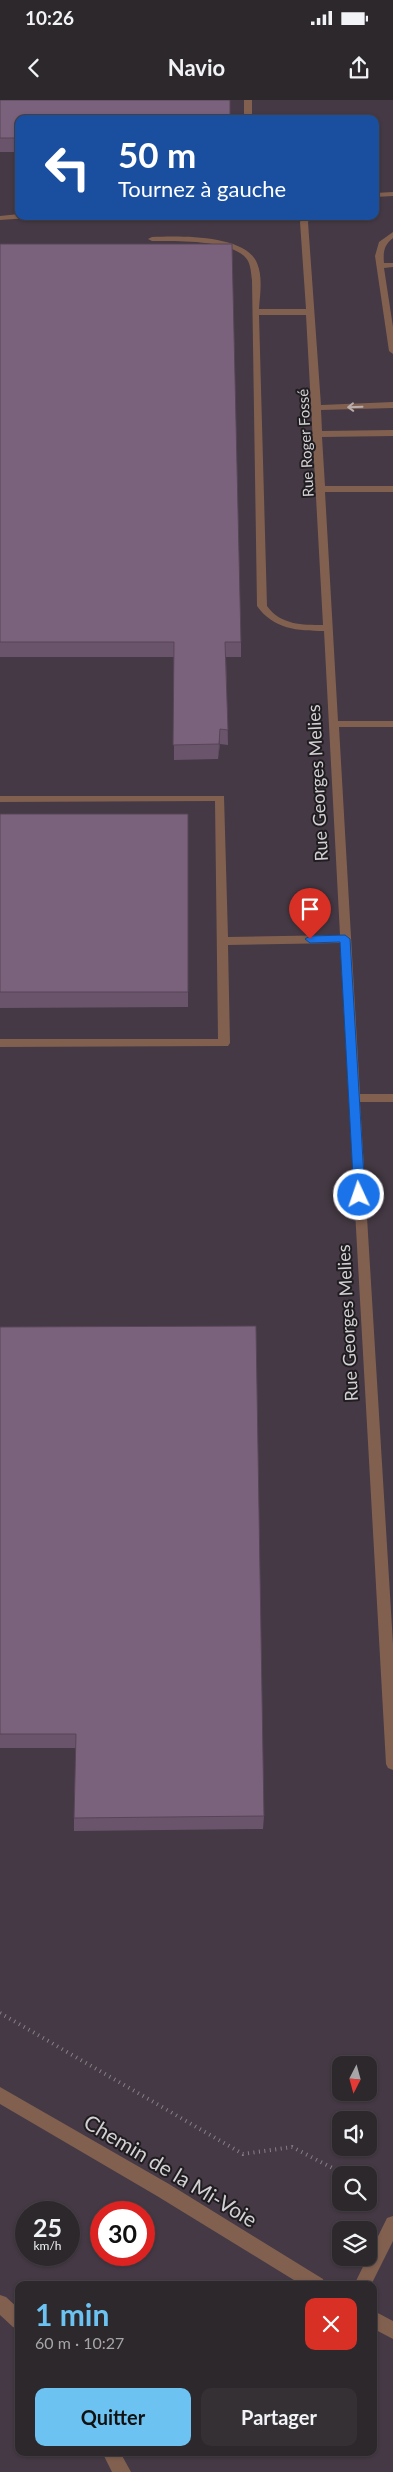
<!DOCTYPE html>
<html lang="fr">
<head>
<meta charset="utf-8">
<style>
  body { margin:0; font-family:Lato,sans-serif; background:#343034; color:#f1f3f6; height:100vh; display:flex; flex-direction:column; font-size:19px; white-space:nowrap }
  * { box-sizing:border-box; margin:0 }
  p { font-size:16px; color:#a6a6a9 }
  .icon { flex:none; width:28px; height:28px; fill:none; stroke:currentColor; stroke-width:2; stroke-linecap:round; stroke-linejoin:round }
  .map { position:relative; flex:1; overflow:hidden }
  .side { position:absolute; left:15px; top:2181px; width:362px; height:175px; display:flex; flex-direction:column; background:#2c282c; border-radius:10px; box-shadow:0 1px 4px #0004,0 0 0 1px #484448 }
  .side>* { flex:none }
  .guide { position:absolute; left:15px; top:15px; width:364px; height:105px; border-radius:10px; box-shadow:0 1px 4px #0004,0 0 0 1px #484448; background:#1a4fa0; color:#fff; overflow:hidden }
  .needle { width:32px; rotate:186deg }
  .controls { position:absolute; left:332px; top:1956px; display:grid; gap:10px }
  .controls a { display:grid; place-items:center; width:45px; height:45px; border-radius:10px; background:#2c282c; box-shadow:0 1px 4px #0004,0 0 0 1px #484448; font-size:25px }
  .speed { position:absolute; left:15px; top:2101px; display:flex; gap:10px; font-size:25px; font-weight:700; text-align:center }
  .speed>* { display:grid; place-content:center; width:65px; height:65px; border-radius:50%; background:#2c282c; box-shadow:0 1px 4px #0004,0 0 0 1px #484448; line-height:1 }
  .speed small { font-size:12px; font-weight:400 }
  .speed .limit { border:8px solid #d22; background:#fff; color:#111 }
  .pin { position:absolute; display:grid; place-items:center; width:42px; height:42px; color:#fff; margin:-51px -21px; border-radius:50% 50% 50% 0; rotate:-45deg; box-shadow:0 0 5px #0007 }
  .pin .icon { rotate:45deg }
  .me { position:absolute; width:55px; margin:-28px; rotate:357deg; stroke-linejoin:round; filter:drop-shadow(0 0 4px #0008) }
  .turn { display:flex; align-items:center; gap:18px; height:105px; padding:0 20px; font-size:22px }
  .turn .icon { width:65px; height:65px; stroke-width:2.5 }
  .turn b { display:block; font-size:35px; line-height:42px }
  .round { display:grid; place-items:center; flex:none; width:52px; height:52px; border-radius:10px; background:#343034 }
  .headline { display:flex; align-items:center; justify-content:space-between; height:85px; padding:0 20px }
  h1 { font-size:30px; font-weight:700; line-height:38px; color:#6cc3f2 }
  .action { display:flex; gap:10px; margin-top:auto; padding:10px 20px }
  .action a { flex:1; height:58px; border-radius:10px; background:#6cc3f2; color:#111; font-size:20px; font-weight:700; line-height:58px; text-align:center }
  .action a+a { background:#343034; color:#f1f3f6 }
  .status { display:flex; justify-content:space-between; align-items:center; height:35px; padding:0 25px; background:#2c282c; direction:ltr }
  .status svg { height:14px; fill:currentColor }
  header { display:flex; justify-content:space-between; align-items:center; height:65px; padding:0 20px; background:#2c282c; font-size:22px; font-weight:700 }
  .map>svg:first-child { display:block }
  .built { fill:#443944; fill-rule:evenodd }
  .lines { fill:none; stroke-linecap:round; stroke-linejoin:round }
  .path { stroke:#858185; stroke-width:4; stroke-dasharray:1 4.5; stroke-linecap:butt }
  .minor { fill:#816050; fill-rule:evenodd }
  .wall { fill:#6a546b }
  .shaded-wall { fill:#564557 }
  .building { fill:#7b627c; stroke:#564557 }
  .oneway { stroke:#baaeac }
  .route { fill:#1a73e8; stroke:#114b97 }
  .labels { text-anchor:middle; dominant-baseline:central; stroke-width:4; stroke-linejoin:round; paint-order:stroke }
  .far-street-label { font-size:15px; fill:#d3d0d3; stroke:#201d20 }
  .street-label { font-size:18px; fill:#d3d0d3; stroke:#201d20 }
  .near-street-label { font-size:21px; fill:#d3d0d3; stroke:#201d20 }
</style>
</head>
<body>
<div class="status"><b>10:26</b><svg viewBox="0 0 49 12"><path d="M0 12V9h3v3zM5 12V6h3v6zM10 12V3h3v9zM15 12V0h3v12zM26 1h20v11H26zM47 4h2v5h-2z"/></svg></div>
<header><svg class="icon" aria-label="back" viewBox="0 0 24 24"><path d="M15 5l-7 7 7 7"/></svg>Navio<svg class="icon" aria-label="share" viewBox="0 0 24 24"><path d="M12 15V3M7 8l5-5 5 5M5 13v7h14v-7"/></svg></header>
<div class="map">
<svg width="393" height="2372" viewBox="0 0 393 2372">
  <rect width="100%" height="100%" fill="#3a353a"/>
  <path class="built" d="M0 0H393V2372H0ZM19 19H375V116H19ZM341 1965H369V1992H341ZM341 2020H369V2048H341ZM341 2075H369V2102H341ZM26 2112H69V2155H26ZM101 2112H144V2155H101ZM341 2130H369V2158H341ZM19 2185H374V2352H19Z"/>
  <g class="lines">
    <path class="path" d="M0 1913 243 2054 292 2047 346 2075
      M369 2087 377 2091"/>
    <path class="minor" d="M244 0H252V19H244Z
      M393 92V96L375 97V93Z
      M19 114V116H33L29 118 0 120V116Z
      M303 116H311L308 122 321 305 393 302V308L321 310 322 331 393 330V336L322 337 325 386H393V392H325L338 621H393V627H339L360 994H393V1002H360L393 1544V1670L388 1668 386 1664 340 843 228 845 230 943 228 946 0 947V939H218L215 701 0 702V696H224L228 837 340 835 324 531C298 531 273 529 257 506L252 180C251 174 251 167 248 161 236 139 174 141 152 141L148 139 152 137C178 136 245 134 257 163 263 177 260 195 259 209H306L300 122ZM259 215H306L323 525C303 525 280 525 267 506Z
      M393 132V138C384 145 383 152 384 163H393V167L384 168 393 227V254L389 251 375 156 379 142Z
      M0 1987 169 2084 323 2179 325 2185H302L157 2096 0 2004Z
      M393 2116V2141L371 2185H354L387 2118Z
      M0 2195 6 2197 19 2209V2229L13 2227 0 2215Z
      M374 2211 393 2221V2239L374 2229Z
      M102 2352H120L131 2372H112Z"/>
  </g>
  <path class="wall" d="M0 0 19 19V52H0Z
    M0 144 241 542V557H226L228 645 220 644 218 659 174 660V557H0Z
    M0 714H188V907L0 908Z
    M0 1227 264 1716 263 1729 74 1731V1718L76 1648H0Z"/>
  <path class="shaded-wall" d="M220 629V644L218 659Z"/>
  <path class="building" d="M0 0H230V19H19V38H0Z
    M0 144H232L241 542H225L228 630 220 629 219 644 173 645 174 542H0Z
    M0 714H188V892H0Z
    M256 1226 264 1716 74 1718 76 1634H0V1227Z"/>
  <defs><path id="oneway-shaft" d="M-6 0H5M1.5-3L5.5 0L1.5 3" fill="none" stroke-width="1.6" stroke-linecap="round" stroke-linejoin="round" transform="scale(1.25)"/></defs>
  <use class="oneway" href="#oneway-shaft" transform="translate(355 307) rotate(178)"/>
  <path class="route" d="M345 835 350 839 365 1095 359 1099 354 1095 340 842 310 843 305 839 310 836Z"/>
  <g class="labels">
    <g class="far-street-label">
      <text transform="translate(305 343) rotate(-93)">Rue Roger Fossé</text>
    </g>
    <g class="street-label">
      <text transform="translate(317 683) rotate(-93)">Rue Georges Melies</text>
      <text transform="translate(347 1223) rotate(-93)">Rue Georges Melies</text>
    </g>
    <g class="near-street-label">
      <text transform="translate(171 2070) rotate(31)">Chemin de la Mi-Voie</text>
    </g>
  </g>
</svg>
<div class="controls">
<a><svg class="needle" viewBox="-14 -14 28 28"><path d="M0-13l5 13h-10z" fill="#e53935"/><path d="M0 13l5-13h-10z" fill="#a6a6a9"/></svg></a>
<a><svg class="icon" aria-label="sound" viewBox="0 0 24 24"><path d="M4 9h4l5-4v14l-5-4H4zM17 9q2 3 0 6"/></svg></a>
<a><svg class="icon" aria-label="search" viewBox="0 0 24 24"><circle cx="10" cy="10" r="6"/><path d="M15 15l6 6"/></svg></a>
<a><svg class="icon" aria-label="layers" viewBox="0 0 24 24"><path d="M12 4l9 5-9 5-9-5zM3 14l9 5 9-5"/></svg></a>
</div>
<div class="speed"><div>25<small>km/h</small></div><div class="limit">30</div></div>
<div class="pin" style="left:310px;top:839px;background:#d93025"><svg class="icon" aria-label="arrive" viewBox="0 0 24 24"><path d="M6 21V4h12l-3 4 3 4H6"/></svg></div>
<svg class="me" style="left:359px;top:1095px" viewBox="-20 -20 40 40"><circle r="17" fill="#1a73e8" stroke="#fff" stroke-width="3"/><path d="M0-11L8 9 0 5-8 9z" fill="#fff"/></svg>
<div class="guide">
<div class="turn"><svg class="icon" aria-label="left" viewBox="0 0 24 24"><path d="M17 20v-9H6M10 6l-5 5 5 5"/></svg><div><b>50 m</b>Tournez à gauche</div></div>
</div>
<section class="side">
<div class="headline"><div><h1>1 min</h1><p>60 m · 10:27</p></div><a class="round" style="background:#d93025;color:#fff"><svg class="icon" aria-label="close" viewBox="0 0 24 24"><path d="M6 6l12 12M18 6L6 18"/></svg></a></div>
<div class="action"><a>Quitter</a><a>Partager</a></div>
</section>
</div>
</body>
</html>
